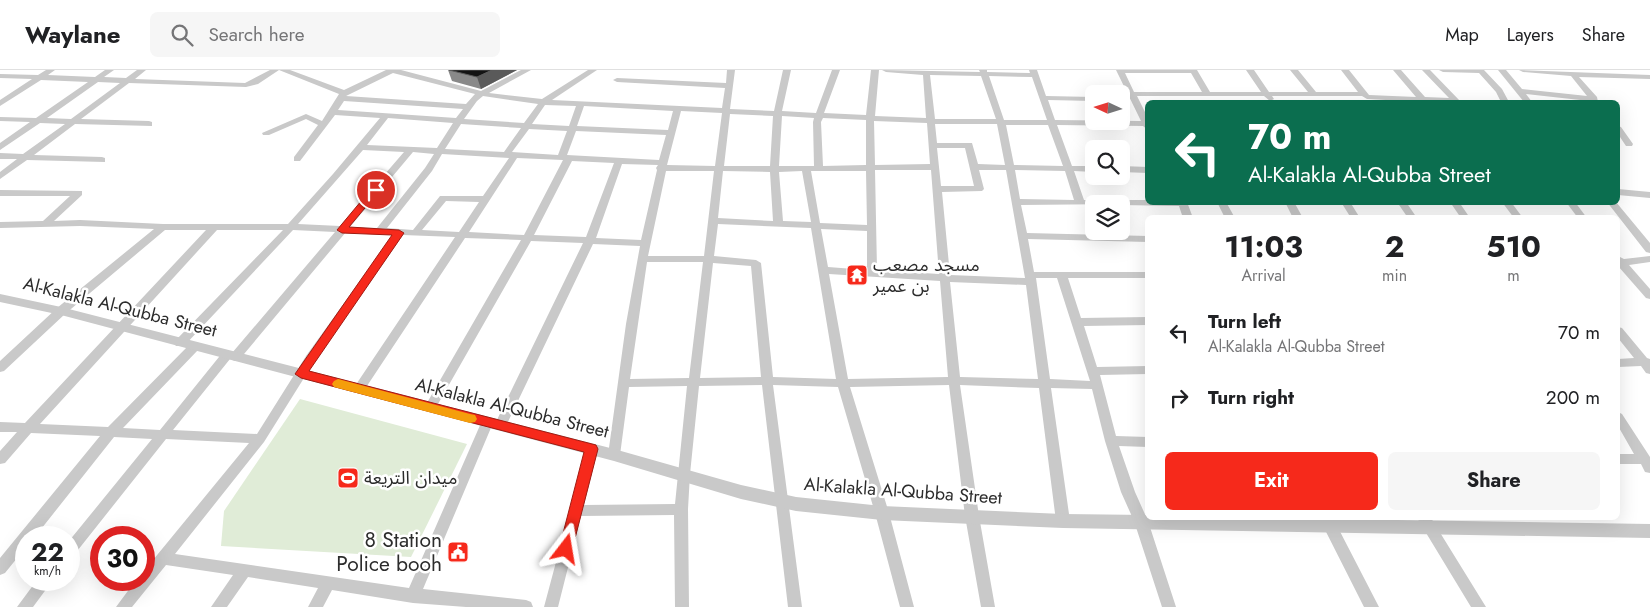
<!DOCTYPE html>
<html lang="en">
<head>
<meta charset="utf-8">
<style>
  body { margin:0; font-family:Jost,"Noto Sans Arabic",sans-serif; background:#f6f6f6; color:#202124; height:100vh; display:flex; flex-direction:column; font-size:19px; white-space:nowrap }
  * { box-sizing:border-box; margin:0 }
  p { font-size:16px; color:#757577 }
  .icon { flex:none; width:28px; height:28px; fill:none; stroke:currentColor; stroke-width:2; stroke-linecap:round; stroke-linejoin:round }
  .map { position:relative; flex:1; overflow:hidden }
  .details { position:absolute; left:1145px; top:145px; width:475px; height:305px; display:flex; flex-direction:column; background:#fff; border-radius:8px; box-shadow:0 5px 20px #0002 }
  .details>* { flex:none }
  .top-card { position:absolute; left:1145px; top:30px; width:475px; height:105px; border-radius:8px; box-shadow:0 5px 20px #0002; background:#0b6e4f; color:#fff; overflow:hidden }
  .needle { width:32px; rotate:274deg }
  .buttons { position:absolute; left:1085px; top:15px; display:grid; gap:10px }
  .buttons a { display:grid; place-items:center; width:45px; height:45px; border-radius:8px; background:#fff; box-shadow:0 5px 20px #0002; font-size:25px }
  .speed { position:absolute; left:15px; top:456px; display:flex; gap:10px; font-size:25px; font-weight:700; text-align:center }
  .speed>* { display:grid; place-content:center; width:65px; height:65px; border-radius:50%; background:#fff; box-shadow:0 5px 20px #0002; line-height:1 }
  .speed small { font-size:12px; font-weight:400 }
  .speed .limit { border:8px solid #d22; background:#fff; color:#111 }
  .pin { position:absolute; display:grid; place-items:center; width:42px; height:42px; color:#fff; margin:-21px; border:2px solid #fff; border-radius:50%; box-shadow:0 1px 5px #0007 }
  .me { position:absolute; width:55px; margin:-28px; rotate:14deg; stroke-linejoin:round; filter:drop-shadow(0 0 4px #0008) }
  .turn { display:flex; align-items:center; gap:18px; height:105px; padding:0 20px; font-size:22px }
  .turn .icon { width:65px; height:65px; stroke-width:2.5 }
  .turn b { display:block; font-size:35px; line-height:42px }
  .eta { display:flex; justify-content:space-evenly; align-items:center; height:85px; text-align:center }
  .eta b { font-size:30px; font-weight:700; line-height:35px }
  .action { display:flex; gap:10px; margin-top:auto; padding:10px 20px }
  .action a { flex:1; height:58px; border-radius:8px; background:#f6291b; color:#fff; font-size:20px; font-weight:700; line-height:58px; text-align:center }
  .action a+a { background:#f6f6f6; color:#202124 }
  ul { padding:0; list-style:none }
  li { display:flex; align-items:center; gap:15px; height:65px; padding:0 20px }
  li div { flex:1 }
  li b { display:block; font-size:19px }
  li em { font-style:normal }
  header { display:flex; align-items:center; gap:30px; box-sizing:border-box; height:70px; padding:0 25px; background:#fff; border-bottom:1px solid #e0e0e0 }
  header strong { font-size:24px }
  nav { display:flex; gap:28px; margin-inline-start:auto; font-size:18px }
  .search { width:350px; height:45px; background:#f6f6f6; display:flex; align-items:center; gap:12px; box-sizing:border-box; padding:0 18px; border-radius:8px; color:#757577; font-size:19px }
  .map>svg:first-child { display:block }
  .green { fill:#e0ecd7 }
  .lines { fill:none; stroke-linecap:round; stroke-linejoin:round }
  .minor { fill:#c9c9c9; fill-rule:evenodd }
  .tertiary { fill:#c9c9c9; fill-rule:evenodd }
  .wall { fill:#898989 }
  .shaded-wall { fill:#5a5a5a }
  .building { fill:#131313; stroke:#5a5a5a }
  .route { fill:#f6291b; stroke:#a01b12 }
  .slow { fill:#f59e0b }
  .labels { text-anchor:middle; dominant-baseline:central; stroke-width:5; stroke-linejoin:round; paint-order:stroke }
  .poi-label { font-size:18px; fill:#2c2c2c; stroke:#fff; text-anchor:start }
  .street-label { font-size:18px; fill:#2c2c2c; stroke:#fff }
  .near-poi-label { font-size:21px; fill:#2c2c2c; stroke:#fff; text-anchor:end }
</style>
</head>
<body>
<header>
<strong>Waylane</strong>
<div class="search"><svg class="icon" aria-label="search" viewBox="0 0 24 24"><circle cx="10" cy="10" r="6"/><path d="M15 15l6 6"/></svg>Search here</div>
<nav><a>Map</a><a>Layers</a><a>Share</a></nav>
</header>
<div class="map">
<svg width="1650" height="537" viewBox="0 0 1650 537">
  <rect width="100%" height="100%" fill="#fff"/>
  <path class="green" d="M300 329 467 374 411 487 221 476 224 441Z"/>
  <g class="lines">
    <path class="minor" d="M46 0H55L48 5 95 7 105 0H114L104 7 126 8 137 0H146L135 9 245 13 270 0H279L258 14 246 17 129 13 81 49 149 51 152 52V56L75 54 34 85 102 87 105 88V92L27 90 0 109V102L17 89H0V83L23 84 65 54 40 53 0 80V73L30 52 0 51V47L36 48 88 12 41 10 0 36V30L32 9 0 8V4L38 5ZM98 12 120 13 71 49 47 48Z
      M279 0H290L344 20 386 0H401L481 21 521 0H531L489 23 542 29 588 0H597L552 30 722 38 725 18 617 12 613 10 617 8 726 13 727 0H735L730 39 774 41 783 0H791L782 41 816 43 832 0H840L824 43 866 45 871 0H879L875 46 926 48 923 5 886 2 882 0 980 2 979 0H987V2L1030 3 1029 0H1037L1046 26 1094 27V31L1048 30 1055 50 1141 51 1116 0H1197L1210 22H1261L1246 0H1254L1269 22H1308L1290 0H1298L1316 22H1358L1341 0H1349L1369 25 1416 27 1393 0H1401L1425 27 1449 28 1422 0H1430L1461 32H1423L1367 29 1362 26H1272L1274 29 1270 31 1264 26H1137L1148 48V60L1143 56 1057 55 1072 96H1094V102L1074 101 1084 130H1148V132H1187L1193 148H1183L1179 136 1121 135V134L1021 135 1027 163 1148 166V172L1028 169 1034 202H1148V208H1068L1081 248 1148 247V255L1084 256 1097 297 1148 296V304L1100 305 1116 366 1148 367V377L1119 376 1135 422 1148 451 1176 537H1162L1134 451 1121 422 1105 371 1092 319 1051 318 1070 451 1068 455 1063 457 1058 455 1056 451 1039 318 960 315 979 446 995 537H981L965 446 949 315 850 317 889 443 914 537H900L875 443 838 317 773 315 802 537H788L762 315 699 316 690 404 688 439 689 537H675L674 445 581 446 558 537H544L587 376 592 374 597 376 598 379 584 435 675 434 687 316 629 317 620 385 619 389 614 390 609 389 608 385 626 254 640 176 593 174 506 356 504 359H496L494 356 583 173 531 171 434 341H426L424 338 521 170 465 168 363 322H355L353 319 355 316 455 167 403 165 314 292 264 372 175 484 409 518 481 353 483 350H491L493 353 423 519 526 530 531 532 533 537H466L413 533 332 520 323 537H308L318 518 248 507 227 537H211L233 505 166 495 132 537H116L136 510H144V501L249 373 166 369 74 485 69 487V471L152 369 114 367 34 468H26V477L5 503 0 505V488L100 366 31 363 5 393 0 394V381L17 362H0V352L25 353 206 160H165L65 244 4 301 0 302V291L57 238 154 159 80 156 0 158V152L43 151 70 126H0V120L82 121V125L54 151 80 150 163 154H288L333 104 380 48 335 45 300 91H294V87L318 55 306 49 269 65H263L262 63 306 44 322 51 339 24ZM393 3 475 24 466 34 346 26ZM1125 3H1191L1202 22H1134ZM930 5 981 6 996 49H935ZM989 6 1032 7 1047 50H1004ZM483 26 538 34 524 53 464 49 477 31ZM344 31 463 39 456 48 338 40ZM545 35 576 36 569 56 532 54ZM584 36 673 41 668 60 577 56ZM681 41 722 43 715 96 667 95ZM730 44 773 46 770 96H724ZM782 46 814 48 813 52 814 96H779ZM388 48 453 53 437 78 367 75ZM823 48 866 50V95L823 96 821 52ZM874 51 927 53 930 94 875 95ZM461 54 521 58 504 82 445 79ZM935 54H997L1005 95 978 94 972 73H937ZM1006 55H1048L1063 96 1014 95ZM529 59 567 61 558 85 512 82ZM576 61 666 65 659 90 567 85ZM937 78H965L974 116H941ZM363 80 404 82 340 156 298 154ZM413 82 434 84 425 98 377 158 350 157ZM442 84 509 88 483 126H440L413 160 387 158 432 101ZM517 88 563 90 524 165 469 162ZM572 91 614 93 586 167 534 165ZM622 94 658 95 656 98 657 100 641 170 596 168ZM875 100H931L939 204 877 200ZM979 100H1006L1025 208 950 205 942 122 982 121 984 119ZM1015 100 1065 101 1074 130 1020 129ZM666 101H714L704 186H648ZM723 101 770 102 773 151 718 148ZM802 101 811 152 783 151 779 102ZM811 101H866L867 155 820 153ZM446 131 479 132 459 162 422 160ZM718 154 811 158 836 309 773 307 761 193 756 190 714 186ZM821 159 867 161V200L828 197ZM217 160H283L176 270 174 273 176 276H184L293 160 335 162 232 283 227 281 223 282 160 360 123 358 198 280 200 277 198 274H190L108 357 40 354ZM346 162 393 165 306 286 257 364 173 360 230 289 235 291 239 290ZM647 192H703L689 308 630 309ZM713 193 751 196 761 307 700 308ZM829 204 940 211 948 307 848 309ZM1036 208H1057L1090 311 1050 309ZM950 212 1026 215 1038 309 960 307Z
      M1439 0H1484L1502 19 1509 32H1501L1496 22 1479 3 1443 2Z
      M1498 0H1506L1522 19 1587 26 1571 6 1523 2 1519 0 1650 5V9L1579 7 1597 27 1598 32 1526 24 1532 32H1524Z
      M1618 56 1621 57 1633 74 1632 76H1626L1618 64Z
      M1121 96 1148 97V103L1121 102Z
      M1618 119 1650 122V128L1618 125Z
      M1217 132H1226L1235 148H1225Z
      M1285 132H1294L1303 148H1293Z
      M1341 132H1350L1360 148H1351Z
      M1397 132H1406L1417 148H1408Z
      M1450 132H1459L1470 148H1461Z
      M1502 132H1511L1523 148H1514Z
      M1566 132H1575L1587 148H1578Z
      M1607 132H1616L1650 173V183L1646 182Z
      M1618 186 1624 189 1650 186V192L1629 195 1650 219V229L1646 228 1618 196Z
      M1618 257 1622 258 1647 288 1650 289V304L1646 303 1641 296 1618 297V289L1634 288 1618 268Z
      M1618 342 1622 344 1650 387V403L1645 402 1641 394H1618V384H1634L1618 356Z
      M1319 448H1333L1379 537H1364Z
      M1417 448H1431L1486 537H1471Z
      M37 510H53L33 537H17Z"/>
    <path class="tertiary" d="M0 224 61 237 614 379 741 415 796 427 882 436 1063 444 1148 445V448H1270L1650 454V468L1063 458 882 450 796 441 741 429 614 391 61 245 0 232Z"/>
  </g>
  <path class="wall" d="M448 0H517L481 19 452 11Z"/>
  <path class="shaded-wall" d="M492 0H517L481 19 477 7Z"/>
  <path class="building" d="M449 0H492L477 7Z"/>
  <path class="route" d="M376 117 380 120 349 157 399 160 404 163 309 301 596 375 598 379 571 484 566 485 561 484 559 479 584 382 301 308 295 304 392 165 342 163 337 160 372 118Z"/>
  <path class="slow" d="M338 309 470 344 475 345 477 349 475 352 470 353 334 317 332 314 334 311Z"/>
  <defs>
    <g id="temple-square" transform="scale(1.125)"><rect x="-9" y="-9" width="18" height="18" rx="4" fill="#f6291b" stroke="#fff"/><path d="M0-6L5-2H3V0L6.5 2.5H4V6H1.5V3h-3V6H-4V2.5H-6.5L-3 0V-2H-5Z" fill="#fff"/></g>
    <g id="stadium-square" transform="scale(1.125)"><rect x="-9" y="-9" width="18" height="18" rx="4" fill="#f6291b" stroke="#fff"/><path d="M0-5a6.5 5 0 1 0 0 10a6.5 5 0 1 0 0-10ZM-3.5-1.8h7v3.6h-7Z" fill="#fff"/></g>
    <g id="civic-square" transform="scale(1.125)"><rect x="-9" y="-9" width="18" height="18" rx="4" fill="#f6291b" stroke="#fff"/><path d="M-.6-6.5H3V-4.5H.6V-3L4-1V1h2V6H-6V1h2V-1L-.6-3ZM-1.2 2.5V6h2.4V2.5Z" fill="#fff"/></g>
  </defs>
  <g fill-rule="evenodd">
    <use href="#temple-square" x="857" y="205"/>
    <use href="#stadium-square" x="348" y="408"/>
    <use href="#civic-square" x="458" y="482"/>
  </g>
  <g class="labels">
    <g class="poi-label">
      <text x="873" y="195">مسجد مصعب<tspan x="873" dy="21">بن عمير</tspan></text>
      <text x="364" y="408">ميدان التريعة</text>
    </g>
    <g class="street-label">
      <text transform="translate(120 237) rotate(14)">Al-Kalakla Al-Qubba Street</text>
      <text transform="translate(512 338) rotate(14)">Al-Kalakla Al-Qubba Street</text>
      <text transform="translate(903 421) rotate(4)">Al-Kalakla Al-Qubba Street</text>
    </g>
    <g class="near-poi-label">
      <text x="442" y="470">8 Station<tspan x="442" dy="24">Police booh</tspan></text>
    </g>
  </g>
</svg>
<div class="buttons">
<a><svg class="needle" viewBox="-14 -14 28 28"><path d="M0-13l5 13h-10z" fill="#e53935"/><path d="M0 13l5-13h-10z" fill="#757577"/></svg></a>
<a><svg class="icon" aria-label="search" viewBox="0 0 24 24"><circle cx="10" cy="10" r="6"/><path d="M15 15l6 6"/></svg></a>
<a><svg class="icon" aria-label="layers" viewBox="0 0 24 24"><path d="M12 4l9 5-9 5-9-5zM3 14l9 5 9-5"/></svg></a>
</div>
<div class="speed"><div>22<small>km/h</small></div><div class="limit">30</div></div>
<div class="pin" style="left:376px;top:120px;background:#d93025"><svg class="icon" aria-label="arrive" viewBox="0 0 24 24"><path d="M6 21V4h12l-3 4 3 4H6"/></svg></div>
<svg class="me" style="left:566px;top:479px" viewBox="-20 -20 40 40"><path d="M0-17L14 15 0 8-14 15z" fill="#f6291b" stroke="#fff" stroke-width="4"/></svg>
<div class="top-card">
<div class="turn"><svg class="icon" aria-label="left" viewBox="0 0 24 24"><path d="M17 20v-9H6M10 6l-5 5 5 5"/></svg><div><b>70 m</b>Al-Kalakla Al-Qubba Street</div></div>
</div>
<section class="details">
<div class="eta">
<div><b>11:03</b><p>Arrival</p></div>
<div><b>2</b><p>min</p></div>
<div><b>510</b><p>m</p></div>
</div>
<ul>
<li><svg class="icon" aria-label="left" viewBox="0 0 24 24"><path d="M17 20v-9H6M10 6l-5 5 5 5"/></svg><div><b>Turn left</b><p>Al-Kalakla Al-Qubba Street</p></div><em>70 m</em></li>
<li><svg class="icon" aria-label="right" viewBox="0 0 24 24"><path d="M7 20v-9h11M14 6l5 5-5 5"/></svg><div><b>Turn right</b></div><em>200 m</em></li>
</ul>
<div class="action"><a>Exit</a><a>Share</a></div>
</section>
</div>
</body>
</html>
